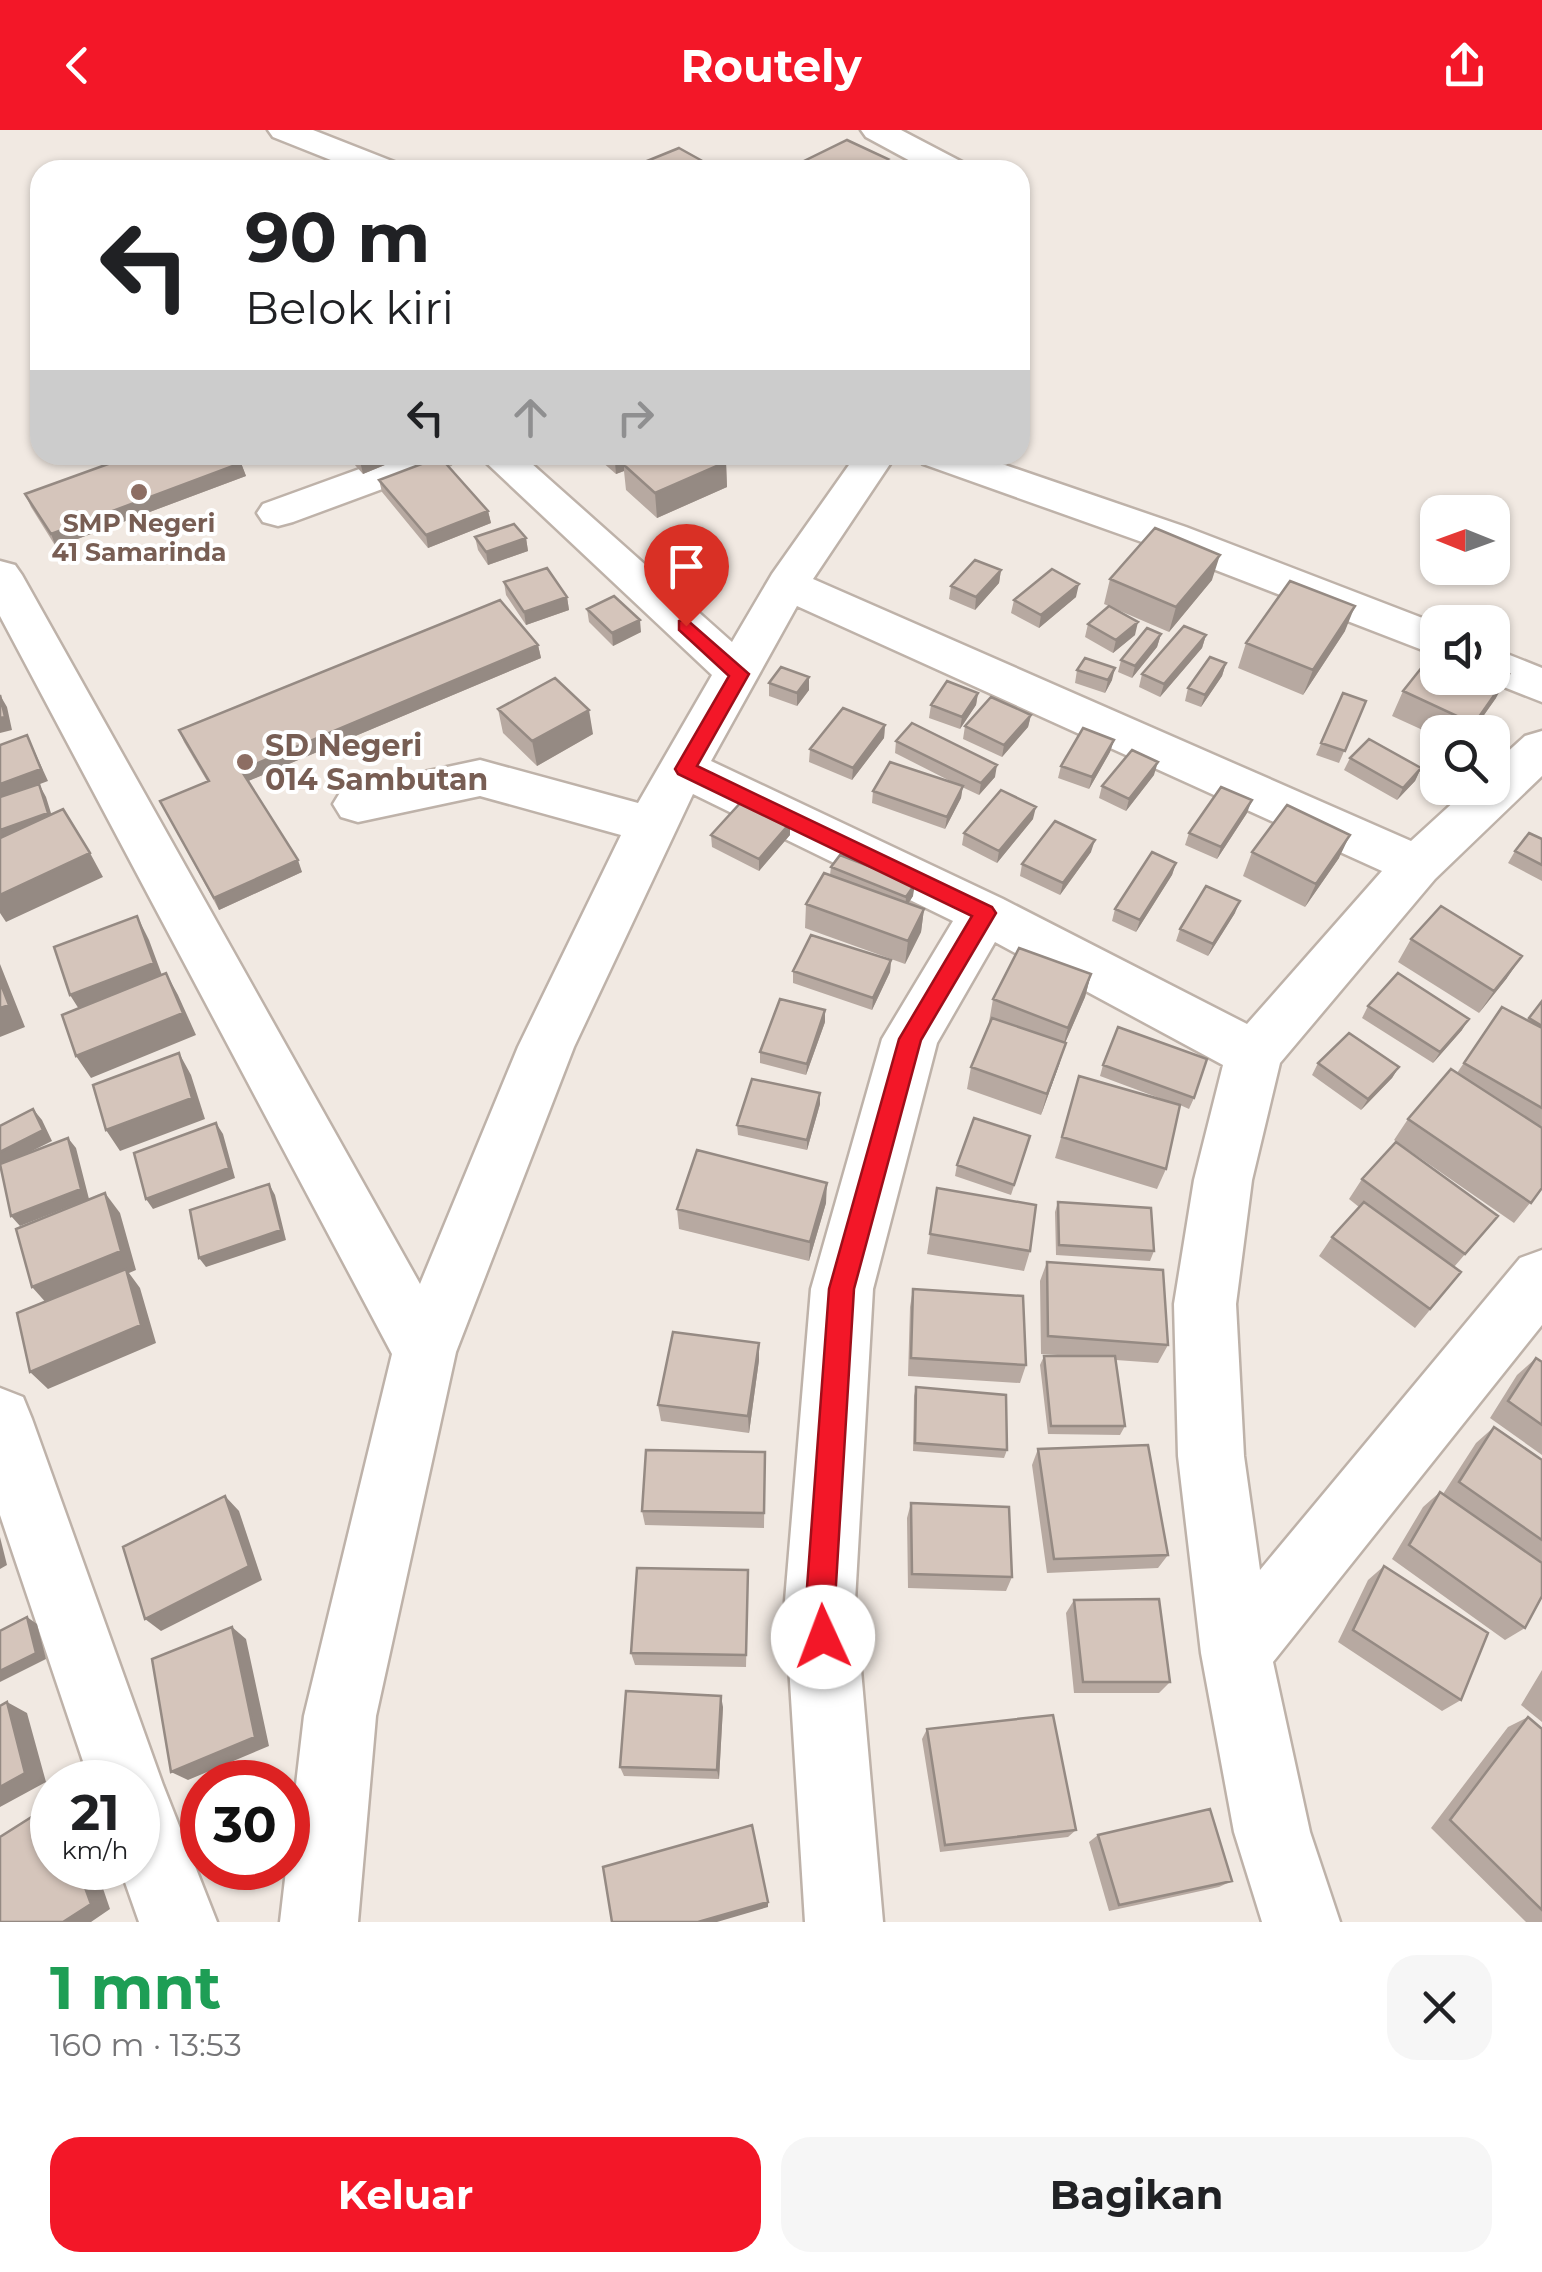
<!DOCTYPE html>
<html lang="id">
<head>
<meta charset="utf-8">
<style>
  body { margin:0; font-family:Montserrat,sans-serif; background:#f6f6f6; color:#202124; height:100vh; display:flex; flex-direction:column; font-size:38px; white-space:nowrap }
  * { box-sizing:border-box; margin:0 }
  p { font-size:32px; color:#757577 }
  .icon { flex:none; width:55px; height:55px; fill:none; stroke:currentColor; stroke-width:2; stroke-linecap:round; stroke-linejoin:round }
  .map { position:relative; height:1792px; overflow:hidden }
  .details { display:flex; flex-direction:column; background:#fff; flex:1 }
  .details>* { flex:none }
  .top-card { position:absolute; left:30px; top:30px; width:1000px; height:305px; border-radius:30px; box-shadow:0 2px 8px #0004; background:#fff; color:#202124; overflow:hidden }
  .needle { width:65px; rotate:271deg }
  .buttons { position:absolute; left:1420px; top:365px; display:grid; gap:20px }
  .buttons a { display:grid; place-items:center; width:90px; height:90px; border-radius:20px; background:#fff; box-shadow:0 2px 8px #0004; font-size:50px }
  .speed { position:absolute; left:30px; top:1630px; display:flex; gap:20px; font-size:50px; font-weight:700; text-align:center }
  .speed>* { display:grid; place-content:center; width:130px; height:130px; border-radius:50%; background:#fff; box-shadow:0 2px 8px #0004; line-height:1 }
  .speed small { font-size:25px; font-weight:400 }
  .speed .limit { border:15px solid #d22; background:#fff; color:#111 }
  .pin { position:absolute; display:grid; place-items:center; width:85px; height:85px; color:#fff; margin:-102px -42px; border-radius:50% 50% 50% 0; rotate:-45deg; box-shadow:0 0 10px #0007 }
  .pin .icon { rotate:45deg }
  .me { position:absolute; width:110px; margin:-55px; rotate:358deg; stroke-linejoin:round; filter:drop-shadow(0 0 8px #0008) }
  .turn { display:flex; align-items:center; gap:35px; height:210px; padding:0 50px; font-size:45px }
  .turn .icon { width:130px; height:130px; stroke-width:2.5 }
  .turn b { display:block; font-size:70px; line-height:85px }
  .lanes { display:flex; align-items:center; height:95px; padding:0 50px; background:#0003; justify-content:center; gap:50px; direction:ltr }
  .lanes .off { opacity:.35 }
  .round { display:grid; place-items:center; flex:none; width:105px; height:105px; border-radius:30px; background:#f6f6f6 }
  .head { display:flex; align-items:center; justify-content:space-between; height:170px; padding:0 50px }
  h1 { font-size:60px; font-weight:700; line-height:75px; color:#1e9e55 }
  .primary-button { display:flex; gap:20px; margin-top:auto; padding:20px 50px }
  .primary-button a { flex:1; height:115px; border-radius:30px; background:#f31728; color:#fff; font-size:40px; font-weight:700; line-height:115px; text-align:center }
  .primary-button a+a { background:#f6f6f6; color:#202124 }
  header { display:flex; justify-content:space-between; align-items:center; height:130px; padding:0 50px; background:#f31728; color:#fff; font-size:45px; font-weight:700 }
  .map>svg:first-child { display:block }
  .lines { fill:none; stroke-linecap:round; stroke-linejoin:round }
  .minor-casing { stroke:#beb2a9; stroke-width:5 }
  .minor { fill:#fff; fill-rule:evenodd }
  .wall { fill:#b7a9a1 }
  .shaded-wall { fill:#958a83 }
  .building { fill:#d5c5bb; stroke:#958a83; stroke-width:2.5 }
  .route { fill:#f31728; stroke:#9e0f1a; stroke-width:2.5 }
  .education-dot { fill:#8d6e63; stroke:#fff; stroke-width:4 }
  .labels { text-anchor:middle; dominant-baseline:central; stroke-width:8; stroke-linejoin:round; paint-order:stroke }
  .far-education-label { font-size:25px; font-weight:bold; fill:#785e54; stroke:#fff }
  .education-label { font-size:30px; font-weight:bold; fill:#785e54; stroke:#fff; text-anchor:start }
</style>
</head>
<body>
<header><svg class="icon" aria-label="back" viewBox="0 0 24 24"><path d="M15 5l-7 7 7 7"/></svg>Routely<svg class="icon" aria-label="share" viewBox="0 0 24 24"><path d="M12 15V3M7 8l5-5 5 5M5 13v7h14v-7"/></svg></header>
<div class="map">
<svg width="1542" height="1792" viewBox="0 0 1542 1792">
  <rect width="100%" height="100%" fill="#f1e9e2"/>
  <g class="lines">
    <g class="minor-casing">
      <path id="minor" d="M268 0H313L397 33 402 40H356L273 7Z
        M861 0H901L964 33 969 40H927L866 7Z
        M398 325H456L450 334 293 392 278 396 263 392 257 383 263 374Z
        M478 325H522L732 512 772 444 856 325H896L813 449 1411 711 1469 658H1492V636L1525 606 1542 601V646L1435 749 1280 933 1252 1050 1236 1174 1244 1326 1260 1440 1520 1128 1542 1120V1195L1273 1532 1310 1702 1340 1792H1262L1234 1702 1201 1523 1178 1326 1174 1174 1194 1050 1223 935 995 812 937 913 873 1159 855 1471 883 1792H805L785 1471 811 1159 882 909 953 791 693 664 574 917 456 1222 376 1586 358 1792H280L304 1586 392 1224 0 486V431L15 435 22 445 420 1154 518 917 621 705 480 666 358 692 341 687 333 674 341 661 358 656 480 630 638 673 712 545ZM797 476 1382 741 1247 894 1003 769 711 631Z
        M917 325H976L1186 397 1438 494V526L1156 417 923 334Z
        M1492 518 1542 538V572L1481 548H1492Z
        M0 1258 23 1267 32 1289 163 1655 217 1792H139L120 1738H138V1652H90L0 1385Z"/>
    </g>
    <use href="#minor" class="minor"/>
  </g>
  <path class="wall" d="M800 33 888 40H800Z
    M346 325H409L363 344Z
    M594 325H718L726 332 727 357 657 388 626 360 624 341 616 344Z
    M241 333 246 346 56 417 31 377 25 364Z
    M379 350 488 381 491 393 428 418 382 362Z
    M475 407 526 408 528 421 488 435 478 420Z
    M1001 440 999 453 975 480 949 469 951 456Z
    M1110 449 1212 450 1169 502 1104 474Z
    M504 452 567 467 569 480 526 495 506 465Z
    M1076 467 1039 498 1011 483 1014 470Z
    M587 479 641 502 613 516 589 492Z
    M1088 494 1135 505 1113 523 1085 507Z
    M1345 501 1303 565 1238 538 1246 513Z
    M1161 504 1157 517 1132 548 1118 542 1121 530Z
    M1206 505 1202 518 1160 567 1139 557 1142 544Z
    M538 515 541 528 248 651 302 742 219 780 160 671 207 651 184 612 179 600Z
    M1226 533 1222 546 1201 577 1185 571 1188 558Z
    M1077 540 1112 550 1105 563 1075 553Z
    M769 553 809 560 797 576 769 566Z
    M1403 561 1496 568 1472 602H1438V607L1392 586Z
    M978 563 976 575 960 599 929 588 931 575Z
    M1343 563 1366 571 1339 633 1316 625Z
    M498 579 593 604 537 636 503 603Z
    M1031 585 1028 597 1002 627 963 609 965 596Z
    M885 595 884 608 852 650 809 632 810 619Z
    M1114 610 1110 622 1089 659 1058 648 1061 636Z
    M896 611 995 647 979 665 962 657 961 668 945 699 872 673 873 661 956 654 895 623Z
    M1350 628 1421 638 1415 651 1397 670 1344 640Z
    M1154 645 1126 681 1099 668 1102 656Z
    M1247 683 1217 729 1185 715 1189 703Z
    M1033 689 997 733 962 715 964 703Z
    M711 705H790L759 741 712 717Z
    M1542 709V751L1508 733 1515 721Z
    M1091 722 1060 765 1020 746 1022 734Z
    M1252 722 1339 728 1305 777 1243 746Z
    M1176 733 1172 745 1136 802 1112 791 1115 779Z
    M831 737 913 766 908 773 924 779 921 802 905 834 805 798 806 774 830 745Z
    M1235 783 1208 826 1176 811 1180 799Z
    M1411 809 1507 848 1479 883 1398 832Z
    M891 830 890 842 872 880 793 853V841Z
    M1091 844 1085 867 1065 913 1059 935 1041 985 967 959 971 937 990 892H989L993 869Z
    M1542 871V1058L1514 1093 1394 1010 1408 989 1457 943 1502 877 1527 890Z
    M1368 876 1462 900 1433 933 1362 888Z
    M825 892 806 945 760 933V922Z
    M1318 933 1399 937 1392 948 1361 980 1312 945Z
    M1103 935 1194 968 1189 979 1180 975 1166 1039 1157 1059 1055 1028 1079 946 1178 975 1100 946Z
    M820 963V974L807 1020 738 1005 737 995Z
    M1027 1017 1011 1065 955 1046 957 1035Z
    M1362 1049 1498 1086 1454 1137 1461 1142 1415 1198 1319 1126 1332 1107 1359 1077 1349 1069Z
    M937 1058 1030 1121 1024 1141 927 1124Z
    M1058 1072 1154 1121 1150 1131 1056 1125 1055 1082Z
    M826 1073 809 1131 679 1099 677 1079Z
    M1047 1132 1168 1215 1158 1233 1116 1230 1125 1296 1120 1305 1048 1304 1040 1235 1044 1226H1074L1041 1224 1040 1151Z
    M913 1159 1026 1235 1020 1253 908 1246 910 1177Z
    M1536 1228 1542 1232V1325L1490 1288 1517 1245Z
    M759 1230 749 1303 661 1291 658 1275Z
    M916 1257 1007 1320 1004 1328 913 1321 914 1266Z
    M1494 1297 1542 1330V1466L1525 1498 1505 1510 1392 1429 1423 1377 1440 1362 1443 1364 1476 1313Z
    M1038 1319 1168 1425 1158 1438 1047 1443 1032 1335Z
    M765 1322 764 1398 645 1395 642 1381Z
    M911 1373 1012 1447 1006 1461 908 1458 907 1388Z
    M1384 1436 1461 1570 1442 1581 1338 1512 1368 1450Z
    M748 1453 746 1537 635 1535 631 1523Z
    M1074 1470 1170 1552 1159 1563H1074L1066 1483Z
    M1542 1540V1592L1521 1575Z
    M723 1577 719 1649 624 1646 620 1637Z
    M1528 1587 1542 1599V1792H1526L1431 1698 1508 1597Z
    M927 1599 1076 1700 1068 1707 940 1722 922 1609Z
    M1098 1705 1232 1751 1219 1757 1109 1781 1089 1712Z"/>
  <path class="shaded-wall" d="M888 29V40H867Z
    M706 33V40H690Z
    M374 325H409L363 344 360 331Z
    M630 325H660L624 335V341L616 344 615 332Z
    M726 332 727 357 657 388 655 363Z
    M241 333 246 346 56 417 51 404Z
    M488 381 491 393 428 418 426 405Z
    M526 408 528 421 488 435 486 422Z
    M1220 425 1212 450 1169 502 1176 477Z
    M1001 440 999 453 975 480 976 467Z
    M1079 454 1076 467 1039 498 1041 485Z
    M567 467 569 480 526 495 524 482Z
    M1355 476 1345 501 1303 565 1313 540Z
    M640 490 641 502 613 516 612 503Z
    M1138 492 1135 505 1113 523 1116 510Z
    M1161 504 1157 517 1132 548 1135 536Z
    M1206 505 1202 518 1160 567 1164 554Z
    M538 515 541 528 246 652 241 640Z
    M1226 533 1222 546 1201 577 1205 565Z
    M1115 538 1112 550 1105 563 1108 550Z
    M1509 544 1496 568 1472 602H1469Z
    M809 547V560L797 576V563Z
    M978 563 976 575 960 599 962 587Z
    M0 565 7 577 12 600 0 603Z
    M589 580 593 604 537 636 532 611Z
    M1031 585 1028 597 1002 627 1004 615Z
    M885 595 884 608 852 650 853 638Z
    M27 605 48 651 0 669V654Z
    M1114 610 1110 622 1089 659 1092 647Z
    M1158 632 1154 645 1126 681 1129 669Z
    M997 635 995 647 979 665 981 653Z
    M1421 638 1415 651 1397 670 1403 658Z
    M39 654 46 667 55 696 0 715V700Z
    M963 656 961 668 945 699 947 687Z
    M1252 670 1247 683 1217 729 1221 717Z
    M1036 677 1033 689 997 733 999 721Z
    M790 693V705L759 741V729Z
    M1350 705 1339 728 1305 777 1316 754Z
    M1095 710 1091 722 1060 765 1063 753Z
    M90 723 103 747 6 792 0 783V765Z
    M298 730 302 742 219 780 214 768Z
    M1176 733 1172 745 1136 802 1140 790Z
    M915 754 913 766 905 779 906 767Z
    M1240 771 1235 783 1208 826 1213 814Z
    M924 779 921 802 905 834 908 811Z
    M137 786 149 810 166 856 84 887 70 865Z
    M1522 826 1507 848 1479 883 1494 861Z
    M891 830 890 842 872 880 873 868Z
    M0 834 25 897 0 907Z
    M166 843 178 865 196 905 91 948 76 926Z
    M1091 844 1085 867 1062 920 1068 898Z
    M825 880V892L806 945 807 934Z
    M1469 889 1462 900 1433 933 1440 922Z
    M1066 913 1059 935 1041 985 1047 964Z
    M179 923 191 945 205 989 120 1021 106 1000Z
    M1399 937 1392 948 1361 980 1368 969Z
    M820 963V974L807 1020V1010Z
    M33 979 42 990 52 1011 0 1037V1022Z
    M216 993 223 1004 235 1048 153 1079 146 1069Z
    M68 1008 76 1018 89 1069 20 1096 11 1086Z
    M827 1053 826 1073 809 1131 810 1112Z
    M269 1054 275 1065 286 1110 206 1137 199 1128Z
    M105 1063 120 1083 136 1140 129 1143 140 1158 156 1213 48 1259 30 1242 49 1176 32 1157Z
    M759 1213V1230L749 1303 748 1286Z
    M225 1366 239 1381 262 1450 161 1501 145 1489Z
    M0 1407 7 1435 0 1439Z
    M27 1487 37 1494 46 1529 0 1552V1541Z
    M232 1497 246 1509 269 1616 188 1650 171 1642Z
    M721 1566 723 1577 719 1649 717 1640Z
    M7 1572 27 1583 46 1652 0 1677V1657Z
    M78 1738H96L110 1779 91 1792H63Z
    M768 1772V1777L717 1792H698Z"/>
  <path class="building" d="M847 10 888 29 867 40H814L800 33Z
    M679 18 706 33 690 40H654L642 33Z
    M634 36 641 40H623Z
    M133 325H235L241 333 51 404 25 364Z
    M355 325H374L360 331Z
    M607 325H630L615 332Z
    M646 325H718L726 332 655 363 624 335Z
    M440 327 488 381 426 405 379 350Z
    M514 394 526 408 486 422 475 407Z
    M1155 398 1220 425 1176 477 1110 449Z
    M975 430 1001 440 976 467 951 456Z
    M547 438 567 467 524 482 504 452Z
    M1052 439 1079 454 1041 485 1014 470Z
    M1290 451 1355 476 1313 540 1246 513Z
    M614 466 640 490 612 503 587 479Z
    M500 470 538 515 241 640 298 730 214 768 160 671 209 651 179 600Z
    M1109 476 1138 492 1116 510 1088 494Z
    M1184 496 1206 505 1164 554 1142 544Z
    M1147 498 1161 504 1135 536 1121 530Z
    M1438 517V548H1492V536L1509 544 1474 594 1403 561Z
    M1210 527 1226 533 1205 565 1188 558Z
    M1085 528 1115 538 1108 550 1077 540Z
    M781 537 809 547 797 563 769 553Z
    M555 548 589 580 532 611 498 579Z
    M947 551 978 563 962 587 931 575Z
    M1343 563 1366 571 1345 621 1321 613Z
    M0 565 5 587 0 588Z
    M991 567 1031 585 1004 615 965 596Z
    M843 578 885 595 853 638 810 619Z
    M912 593 997 635 981 653 896 611Z
    M1083 598 1114 610 1092 647 1061 636Z
    M27 605 41 639 0 654V615Z
    M1369 609 1421 638 1403 658 1350 628Z
    M1132 620 1158 632 1129 669 1102 656Z
    M890 632 963 656 947 687 873 661Z
    M39 654 48 683 0 700V667Z
    M1221 657 1252 670 1221 717 1189 703Z
    M1001 660 1036 677 999 721 964 703Z
    M743 670 790 693 759 729 711 705Z
    M1287 675 1350 705 1316 754 1252 722Z
    M63 679 90 723 0 765V708Z
    M1055 691 1095 710 1063 753 1022 734Z
    M1529 703 1542 709V735L1515 721Z
    M1152 722 1176 733 1140 790 1115 779Z
    M840 725 915 754 906 767 831 737Z
    M824 743 924 779 908 811 806 774Z
    M1206 756 1240 771 1213 814 1180 799Z
    M1441 776 1522 826 1494 861 1411 809Z
    M137 786 154 833 70 865 54 817Z
    M811 805 891 830 873 868 793 841Z
    M1019 818 1091 844 1068 898 993 869Z
    M166 843 183 883 76 926 62 885Z
    M1398 843 1469 889 1440 922 1368 876Z
    M0 852 9 875 0 878Z
    M780 869 825 880 807 934 760 922Z
    M1542 871V896L1529 888Z
    M1502 877 1542 898V978L1464 933Z
    M992 888 1066 913 1047 964 971 937Z
    M1118 897 1207 929 1194 968 1103 935Z
    M1349 903 1399 937 1368 969 1318 933Z
    M179 923 192 968 106 1000 93 955Z
    M1451 939 1542 998V1058L1531 1073 1408 989Z
    M1079 946 1180 975 1166 1039 1062 1007Z
    M752 949 820 963 807 1010 737 995Z
    M33 979 43 1000 0 1022V996Z
    M974 988 1030 1006 1014 1055 957 1035Z
    M216 993 229 1038 146 1069 134 1023Z
    M68 1008 81 1059 11 1086 0 1034Z
    M1396 1012 1498 1086 1465 1124 1362 1049Z
    M697 1020 827 1053 810 1112 677 1079Z
    M269 1054 281 1100 199 1128 190 1080Z
    M937 1058 1036 1075 1030 1121 930 1104Z
    M105 1063 121 1121 32 1157 16 1099Z
    M1058 1072 1151 1078 1154 1121 1059 1115Z
    M1364 1072 1461 1142 1430 1179 1332 1107Z
    M1047 1132 1163 1140 1168 1215 1048 1206Z
    M126 1139 141 1195 30 1242 17 1183Z
    M913 1159 1023 1166 1026 1235 911 1228Z
    M673 1202 759 1213 748 1286 658 1275Z
    M1044 1226H1115L1125 1296H1051Z
    M1536 1228 1542 1232V1295L1508 1271Z
    M916 1257 1006 1265 1007 1320 915 1313Z
    M1494 1297 1542 1330V1410L1459 1352Z
    M1148 1315 1168 1425 1054 1429 1038 1319Z
    M646 1320 765 1322 764 1383 642 1381Z
    M1440 1362 1542 1433V1466L1525 1498 1409 1415Z
    M225 1366 249 1436 145 1489 123 1417Z
    M911 1373 1009 1377 1012 1447 912 1444Z
    M1384 1436 1488 1503 1461 1570 1353 1500Z
    M637 1438 748 1440 746 1525 631 1523Z
    M1159 1469 1170 1552H1083L1074 1470Z
    M27 1487 36 1523 0 1541V1501Z
    M232 1497 255 1607 171 1642 152 1529Z
    M626 1561 721 1566 717 1640 620 1637Z
    M7 1572 25 1643 0 1657V1576Z
    M1053 1585 1076 1700 945 1715 927 1599Z
    M1528 1587 1542 1599V1780L1450 1690Z
    M52 1674V1738H78L91 1774 63 1792H0V1707Z
    M1210 1679 1232 1751 1119 1775 1098 1705Z
    M752 1695 768 1772 698 1792H612L603 1737Z"/>
  <path class="route" d="M686 489 749 544 697 636 992 777 996 783 921 910 854 1159 835 1471 838 1507 833 1517 823 1521 813 1517 806 1471 829 1159 899 909 972 786 678 644 675 639 729 546 679 500V491Z"/>
  <g class="education-dot">
    <circle cx="139" cy="362" r="10"/>
    <circle cx="245" cy="632" r="10"/>
  </g>
  <g class="labels">
    <g class="far-education-label">
      <text x="139" y="393">SMP Negeri<tspan x="139" dy="29">41 Samarinda</tspan></text>
    </g>
    <g class="education-label">
      <text x="265" y="615">SD Negeri<tspan x="265" dy="34">014 Sambutan</tspan></text>
    </g>
  </g>
</svg>
<div class="buttons">
<a><svg class="needle" viewBox="-14 -14 28 28"><path d="M0-13l5 13h-10z" fill="#e53935"/><path d="M0 13l5-13h-10z" fill="#757577"/></svg></a>
<a><svg class="icon" aria-label="sound" viewBox="0 0 24 24"><path d="M4 9h4l5-4v14l-5-4H4zM17 9q2 3 0 6"/></svg></a>
<a><svg class="icon" aria-label="search" viewBox="0 0 24 24"><circle cx="10" cy="10" r="6"/><path d="M15 15l6 6"/></svg></a>
</div>
<div class="speed"><div>21<small>km/h</small></div><div class="limit">30</div></div>
<div class="pin" style="left:686px;top:496px;background:#d93025"><svg class="icon" aria-label="arrive" viewBox="0 0 24 24"><path d="M6 21V4h12l-3 4 3 4H6"/></svg></div>
<svg class="me" style="left:823px;top:1507px" viewBox="-20 -20 40 40"><circle r="19" fill="#fff"/><path d="M0-13L10 11 0 6-10 11z" fill="#f31728"/></svg>
<div class="top-card">
<div class="turn"><svg class="icon" aria-label="left" viewBox="0 0 24 24"><path d="M17 20v-9H6M10 6l-5 5 5 5"/></svg><div><b>90 m</b>Belok kiri</div></div>
<div class="lanes"><svg class="icon" aria-label="left" viewBox="0 0 24 24"><path d="M17 20v-9H6M10 6l-5 5 5 5"/></svg><svg class="icon off" aria-label="ahead" viewBox="0 0 24 24"><path d="M12 20V5M6 11l6-6 6 6"/></svg><svg class="icon off" aria-label="right" viewBox="0 0 24 24"><path d="M7 20v-9h11M14 6l5 5-5 5"/></svg></div>
</div>
</div>
<section class="details">
<div class="head"><div><h1>1 mnt</h1><p>160 m · 13:53</p></div><a class="round"><svg class="icon" aria-label="close" viewBox="0 0 24 24"><path d="M6 6l12 12M18 6L6 18"/></svg></a></div>
<div class="primary-button"><a>Keluar</a><a>Bagikan</a></div>
</section>
</body>
</html>
